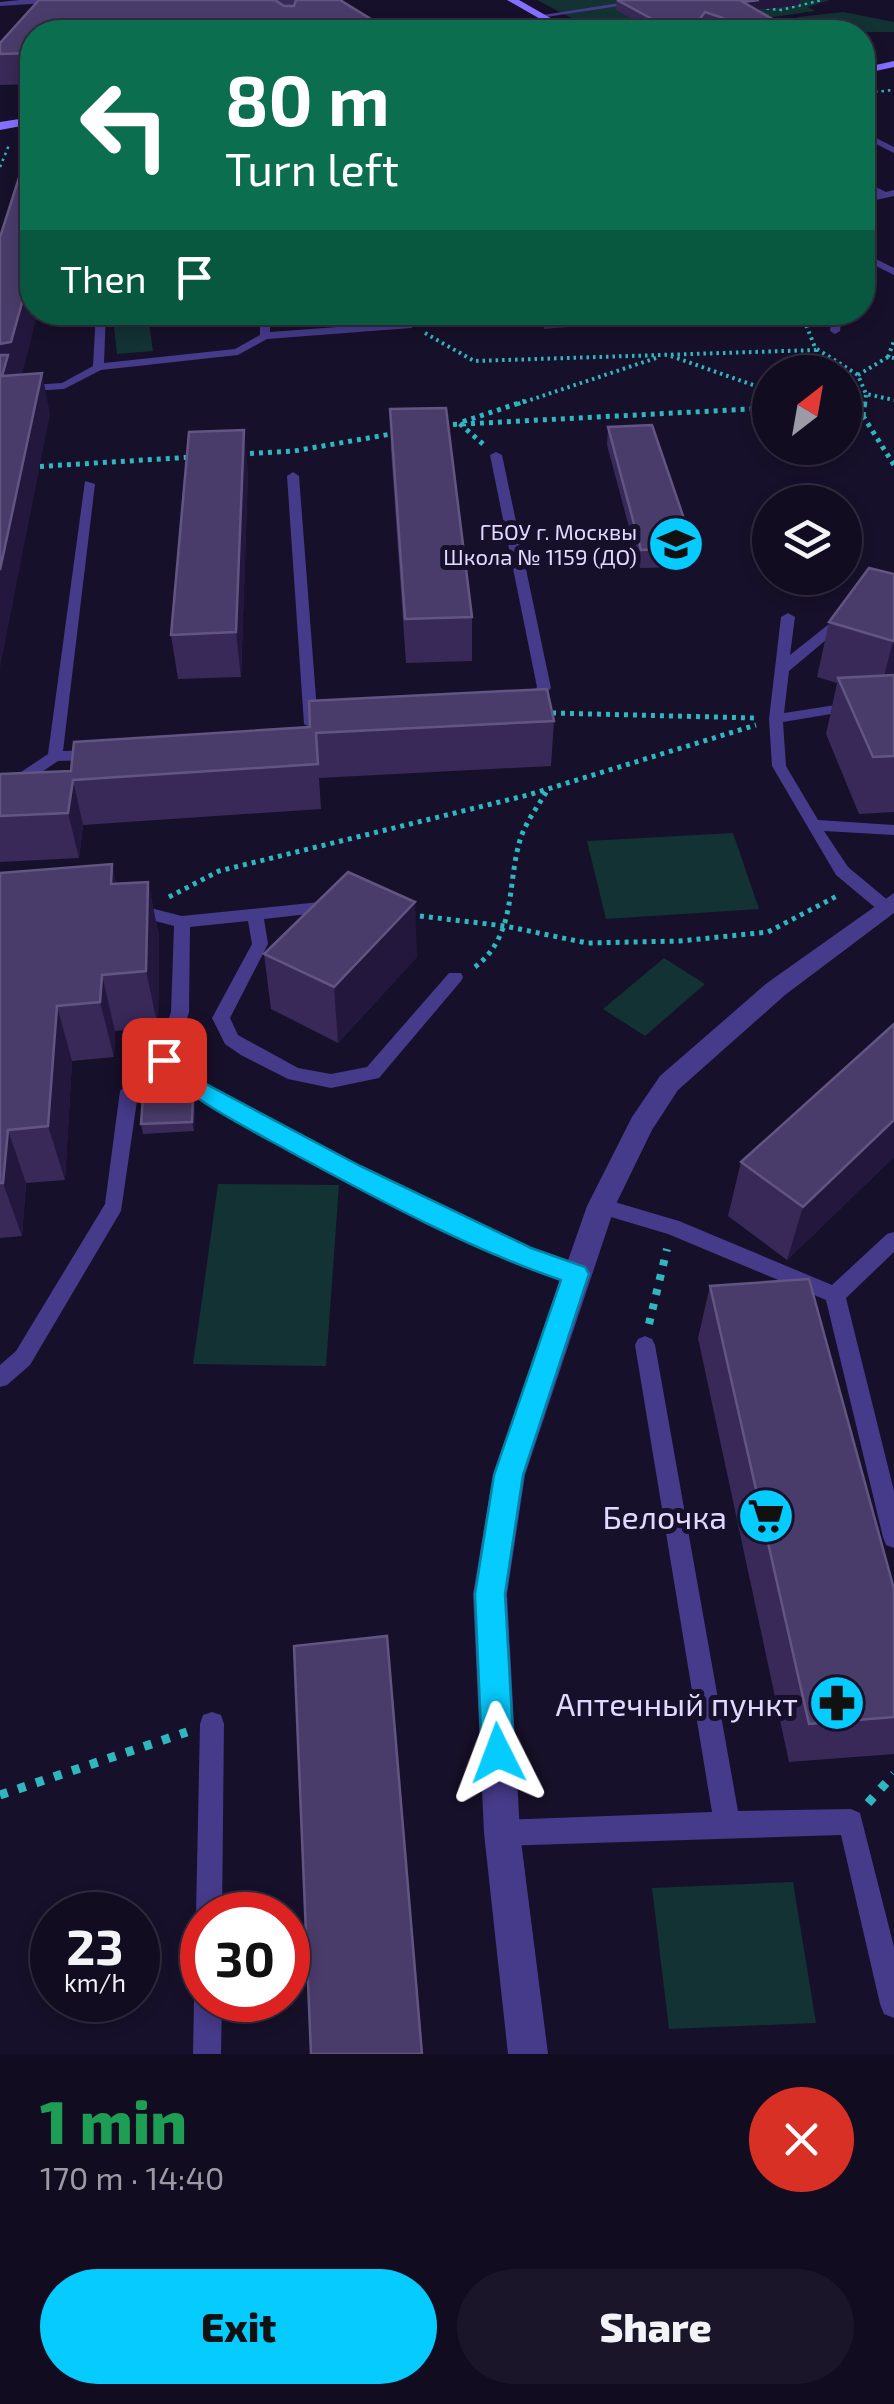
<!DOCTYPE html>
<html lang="en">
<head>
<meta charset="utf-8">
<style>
  body { margin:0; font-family:"Exo 2",sans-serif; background:#1a1529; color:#f1f3f6; height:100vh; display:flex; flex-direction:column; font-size:38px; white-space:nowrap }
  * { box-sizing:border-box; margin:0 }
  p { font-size:32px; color:#9c9ba5 }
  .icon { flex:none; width:55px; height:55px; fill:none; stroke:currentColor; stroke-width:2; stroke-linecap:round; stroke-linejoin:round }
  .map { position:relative; height:2054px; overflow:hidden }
  .sheet { display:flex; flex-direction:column; background:#110c20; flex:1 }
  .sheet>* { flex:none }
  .top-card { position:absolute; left:20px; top:20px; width:855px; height:305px; border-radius:40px; box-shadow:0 5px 15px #0003,0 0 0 2px #302c3e; background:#0b6e4f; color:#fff; overflow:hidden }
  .needle { width:65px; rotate:31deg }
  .tools { position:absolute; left:752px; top:355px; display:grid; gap:20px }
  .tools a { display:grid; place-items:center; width:110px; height:110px; border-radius:50%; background:#110c20; box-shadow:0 5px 15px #0003,0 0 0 2px #302c3e; font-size:50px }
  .speed { position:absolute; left:30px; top:1892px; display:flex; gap:20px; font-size:50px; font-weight:700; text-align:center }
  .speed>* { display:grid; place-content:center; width:130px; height:130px; border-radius:50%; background:#110c20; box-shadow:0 5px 15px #0003,0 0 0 2px #302c3e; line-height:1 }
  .speed small { font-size:25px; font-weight:400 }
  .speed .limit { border:15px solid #d22; background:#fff; color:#111 }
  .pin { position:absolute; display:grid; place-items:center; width:85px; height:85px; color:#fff; margin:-42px; border-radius:20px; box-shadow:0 5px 15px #0006 }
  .me { position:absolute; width:110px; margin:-55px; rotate:357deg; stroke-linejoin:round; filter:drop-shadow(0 0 8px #0008) }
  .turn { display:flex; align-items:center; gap:35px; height:210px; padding:0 40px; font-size:45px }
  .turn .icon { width:130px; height:130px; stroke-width:2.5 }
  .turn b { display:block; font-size:70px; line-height:85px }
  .then { display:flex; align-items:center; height:95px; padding:0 40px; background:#0003; gap:20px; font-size:38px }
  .round { display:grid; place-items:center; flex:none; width:105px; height:105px; border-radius:52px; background:#1a1529 }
  .summary { display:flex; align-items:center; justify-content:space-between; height:170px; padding:0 40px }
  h1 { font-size:60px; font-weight:800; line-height:75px; color:#1e9e55 }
  .primary-button { display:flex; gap:20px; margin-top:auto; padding:20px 40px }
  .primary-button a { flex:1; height:115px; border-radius:60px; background:#05cbff; color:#111; font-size:40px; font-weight:800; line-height:115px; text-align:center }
  .primary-button a+a { background:#1a1529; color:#f1f3f6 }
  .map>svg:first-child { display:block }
  .green { fill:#133234 }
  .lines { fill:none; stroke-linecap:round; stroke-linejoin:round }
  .path-far4 { stroke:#2eb7be; stroke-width:2.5; stroke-dasharray:2.5 4; stroke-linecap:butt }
  .path-far3 { stroke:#2eb7be; stroke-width:4; stroke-dasharray:2.5 4; stroke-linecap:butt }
  .path-far2 { stroke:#2eb7be; stroke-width:5; stroke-dasharray:4 5; stroke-linecap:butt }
  .path-far1 { stroke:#2eb7be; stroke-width:8; stroke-dasharray:6 9; stroke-linecap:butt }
  .path { stroke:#2eb7be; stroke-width:9; stroke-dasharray:8 11; stroke-linecap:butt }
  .lane { fill:#463a8a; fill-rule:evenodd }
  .street { fill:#463a8a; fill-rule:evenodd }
  .secondary { fill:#8370ff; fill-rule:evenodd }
  .wall { fill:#382958 }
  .shaded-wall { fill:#23173e }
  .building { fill:#4a3c6a; stroke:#625581; stroke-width:2.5; fill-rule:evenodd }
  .route { fill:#05cbff; stroke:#0384a6; stroke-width:2.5 }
  .labels { text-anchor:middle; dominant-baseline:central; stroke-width:10; stroke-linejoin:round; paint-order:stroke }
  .far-poi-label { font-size:22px; fill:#e2d9ff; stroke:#17102a; text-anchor:end }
  .near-poi-label { font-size:32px; fill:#e2d9ff; stroke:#17102a; text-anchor:end }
</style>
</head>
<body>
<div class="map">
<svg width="894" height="2054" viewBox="0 0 894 2054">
  <rect width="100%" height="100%" fill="#17102a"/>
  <path class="green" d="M537 0H830L808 7 815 11 665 32H598Z
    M843 12 894 22V32H820L789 23 798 17Z
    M149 323 153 351 117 354 114 326Z
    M733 833 759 909 606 919 587 841Z
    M664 958 705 984 645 1036 603 1009Z
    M218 1184 339 1185 326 1366 193 1364Z
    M793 1882 816 2023 669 2029 652 1888Z"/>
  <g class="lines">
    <path class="path-far4" d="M760 8 781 10 822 0
      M862 93 894 90
      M0 167 9 145"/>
    <path class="path-far3" d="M425 333 474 361 816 350 801 312
      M817 349 858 375 866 394 894 400
      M671 356 770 391
      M888 357 894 341
      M858 375 888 357 894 358
      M518 404 659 357
      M865 404 866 394"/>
    <path class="path-far2" d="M845 413 863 416 894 465
      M863 416 865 401
      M444 425 770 408
      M483 444 459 423 525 401
      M241 454 294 451 397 433
      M31 467 193 457
      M552 713 755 718
      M169 897 219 871 528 795 756 725
      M411 915 505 926 587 943 680 941 768 932 837 896
      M475 967C518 934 506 883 521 837 527 820 539 805 548 789"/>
    <path class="path-far1" d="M649 1324 667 1249"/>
    <path class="path" d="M0 1795 187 1732
      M868 1803 894 1774"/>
    <path class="lane" d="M20 0H91L0 6V2Z
      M639 0H658L540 18 536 16Z
      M862 131 894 147V153L862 137Z
      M862 180 886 192 894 190V196L862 203V197L876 194 862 187Z
      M862 252 894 268V275L862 259Z
      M96 312H106L104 363 235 349 260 335V312H270V332L406 322 409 312H419L416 325 411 328 267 339 238 355 101 370 64 389 0 393V387L62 383 93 366Z
      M832 312H842L840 331 835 334 830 331Z
      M496 452 502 455 551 688 532 710 527 711 520 707 537 687 490 455Z
      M293 472 299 476 318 724 311 728 304 724 287 476Z
      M85 481 95 484 63 751 92 750 99 755 92 760 58 761 27 782 0 785V775L18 774 48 754Z
      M788 613 795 617 790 655 839 616H849L851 619 789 671 784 713 849 703 894 706V714L849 711 783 722 786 766 818 820 894 825V835L824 831 848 867 890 902 892 906 890 910H878L836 875 772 766 769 719 781 617Z
      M330 901 338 907 336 911 264 919 268 944 230 1018 238 1035 298 1068 331 1074 367 1067 449 973H461L463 977 461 981 379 1078 331 1088 288 1079 241 1055 225 1044 212 1018 252 944 248 921 190 927 189 1012 174 1058C217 1094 268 1119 318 1146 404 1191 491 1235 583 1268L586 1274 583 1280C549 1291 253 1131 208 1102 192 1093 178 1082 164 1070L138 1094 121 1211 30 1365 7 1385 0 1387V1365L16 1351 105 1204 120 1091 156 1056 171 1012 174 926 129 914 127 910 129 906 135 904 182 916Z
      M601 1198 679 1221 832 1285 887 1234 894 1232V1252L846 1298 894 1491V1548L886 1545 883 1537 826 1300 668 1234 594 1212 591 1206 594 1200Z
      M645 1336 652 1339 655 1345 738 1811 851 1809 860 1813 894 1947V2018L884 2014 880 2004 841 1835 502 1846 493 1842 489 1833 493 1824 502 1820 712 1812 635 1345 638 1339Z
      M212 1712 221 1715 224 1724 222 1915H202V1926L196 1915 200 1724 203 1715Z
      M202 1989V2000H222L221 2054H193L194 2000 198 1990Z"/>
    <path class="street" d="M894 893V913L785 995 678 1090 652 1130 615 1206 525 1475 507 1594 520 1833 548 2054H508L484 1833 473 1594 493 1475 587 1206 632 1117 660 1076 767 983Z"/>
    <path class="secondary" d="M507 0H519L575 32H563Z
      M894 61V67L862 74V68Z
      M32 117V124L0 130V122Z"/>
  </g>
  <path class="wall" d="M39 0H340L392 32H32V84L0 85V43Z
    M617 0 799 5 757 10 795 32H656L616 10Z
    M543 312H707L706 315 544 329Z
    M390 409 472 617V661L406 663 391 451Z
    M608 427 694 548 691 567 640 568 607 445Z
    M248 472 241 677 178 679 171 635Z
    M894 574V812L859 814 826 734 837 683 817 677 829 622Z
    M554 721 551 766 319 778 321 809 83 825 79 858 0 862V774L71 771 74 742Z
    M112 864 116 884 148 882 159 937 158 1027 115 1031 114 1057 72 1061 65 1180 26 1183 22 1236 0 1238V873Z
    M264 954 417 957 338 1043 271 1009Z
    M894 1024V1157L787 1260 728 1216 741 1162Z
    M195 1104 194 1131 143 1134 141 1124Z
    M710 1286 894 1589V1754L789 1762 698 1338Z"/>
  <path class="shaded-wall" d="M759 0H800L799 5 742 12 743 2Z
    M32 267V312H38L20 382 0 386V344Z
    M42 373 50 414 0 668V570Z
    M244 430 248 472 241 677 236 632Z
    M894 639V674L879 696 893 641Z
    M73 780 83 825 79 858 68 813Z
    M112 864 124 920 111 884Z
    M148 882 159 937 158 1027 146 971Z
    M415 902 417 957 338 1043 334 987Z
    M102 975 115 1031 114 1057 100 1002Z
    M57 1006 72 1061 65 1180 48 1126Z
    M193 1095 195 1104 194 1131 192 1122Z
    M894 1120V1157L787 1260 803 1207Z
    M8 1130 26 1183 22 1236 3 1183Z"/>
  <path class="building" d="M39 0H275L284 6H294L296 0H340L392 32H214L203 24 151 27 150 32H32V53L0 54V43Z
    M617 0H759L743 2 795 32H676ZM705 12 723 18 720 25 699 20Z
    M32 137V267L11 342 0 344V237Z
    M0 355H8L2 376 42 373 0 570Z
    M446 408 472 617 405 619 390 409Z
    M652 425 694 548 641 550 608 427Z
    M244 430 236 632 171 635 189 432Z
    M869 568 894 574V639L893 641 829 622Z
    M894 675V756L873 757 838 678Z
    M547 689 554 721 316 733 318 764 73 780 68 813 0 816V774L71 771 74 742 310 727 309 701Z
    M112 864 111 884 148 882 146 971 102 975 100 1002 57 1006 48 1126 8 1130 3 1183H0V873Z
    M348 872 415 902 334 987 264 954Z
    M894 1024V1120L803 1207 741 1162Z
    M193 1095 192 1122 141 1124 143 1097Z
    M809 1279 894 1589V1717L809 1724 710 1286Z
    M387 1636 422 2054H311L294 1646Z"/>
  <path class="route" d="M164 1051 206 1084 360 1166 531 1248 585 1267 589 1274 523 1475 505 1594 514 1753 509 1765 498 1769 486 1765 482 1753 475 1594 494 1475 561 1280C470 1249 383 1202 298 1156 248 1128 198 1104 156 1066L152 1060 156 1054Z"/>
  <defs>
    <g id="school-disc" transform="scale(2.875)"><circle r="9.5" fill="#05cbff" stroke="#17102a"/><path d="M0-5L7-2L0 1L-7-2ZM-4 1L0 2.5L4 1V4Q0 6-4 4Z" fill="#111"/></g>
    <g id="supermarket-disc" transform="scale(2.875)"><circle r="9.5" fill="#05cbff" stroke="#17102a"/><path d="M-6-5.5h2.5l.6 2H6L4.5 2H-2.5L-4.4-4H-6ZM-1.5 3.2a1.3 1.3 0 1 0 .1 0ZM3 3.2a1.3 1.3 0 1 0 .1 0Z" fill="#111"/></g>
    <g id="pharmacy-disc" transform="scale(2.875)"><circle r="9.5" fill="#05cbff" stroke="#17102a"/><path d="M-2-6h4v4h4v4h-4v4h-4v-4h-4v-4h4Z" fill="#111"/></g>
  </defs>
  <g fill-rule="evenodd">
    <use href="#school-disc" x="676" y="544"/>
    <use href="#supermarket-disc" x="766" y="1516"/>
    <use href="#pharmacy-disc" x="837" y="1703"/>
  </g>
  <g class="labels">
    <g class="far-poi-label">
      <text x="637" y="531">ГБОУ г. Москвы<tspan x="637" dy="25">Школа № 1159 (ДО)</tspan></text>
    </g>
    <g class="near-poi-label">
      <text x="727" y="1516">Белочка</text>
      <text x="798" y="1703">Аптечный пункт</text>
    </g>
  </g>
</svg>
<div class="tools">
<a><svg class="needle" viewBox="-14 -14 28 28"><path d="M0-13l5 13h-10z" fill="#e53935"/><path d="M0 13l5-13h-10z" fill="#9c9ba5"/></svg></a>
<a><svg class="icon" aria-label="layers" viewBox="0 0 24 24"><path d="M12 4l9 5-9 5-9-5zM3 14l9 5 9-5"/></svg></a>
</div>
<div class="speed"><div>23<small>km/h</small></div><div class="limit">30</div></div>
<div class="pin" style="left:164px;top:1060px;background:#d93025"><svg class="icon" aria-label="arrive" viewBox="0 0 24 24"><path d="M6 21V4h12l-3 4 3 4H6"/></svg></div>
<svg class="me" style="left:498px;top:1753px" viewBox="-20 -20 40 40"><path d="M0-17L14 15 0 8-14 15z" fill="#05cbff" stroke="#fff" stroke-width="4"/></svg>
<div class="top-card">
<div class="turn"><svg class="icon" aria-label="left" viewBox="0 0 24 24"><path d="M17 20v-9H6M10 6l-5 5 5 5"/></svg><div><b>80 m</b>Turn left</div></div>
<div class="then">Then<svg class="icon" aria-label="arrive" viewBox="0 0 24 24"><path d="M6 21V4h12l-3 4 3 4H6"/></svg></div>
</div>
</div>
<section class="sheet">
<div class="summary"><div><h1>1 min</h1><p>170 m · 14:40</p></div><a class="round" style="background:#d93025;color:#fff"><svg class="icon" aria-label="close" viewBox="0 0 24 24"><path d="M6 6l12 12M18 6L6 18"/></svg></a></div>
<div class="primary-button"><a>Exit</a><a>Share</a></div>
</section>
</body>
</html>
